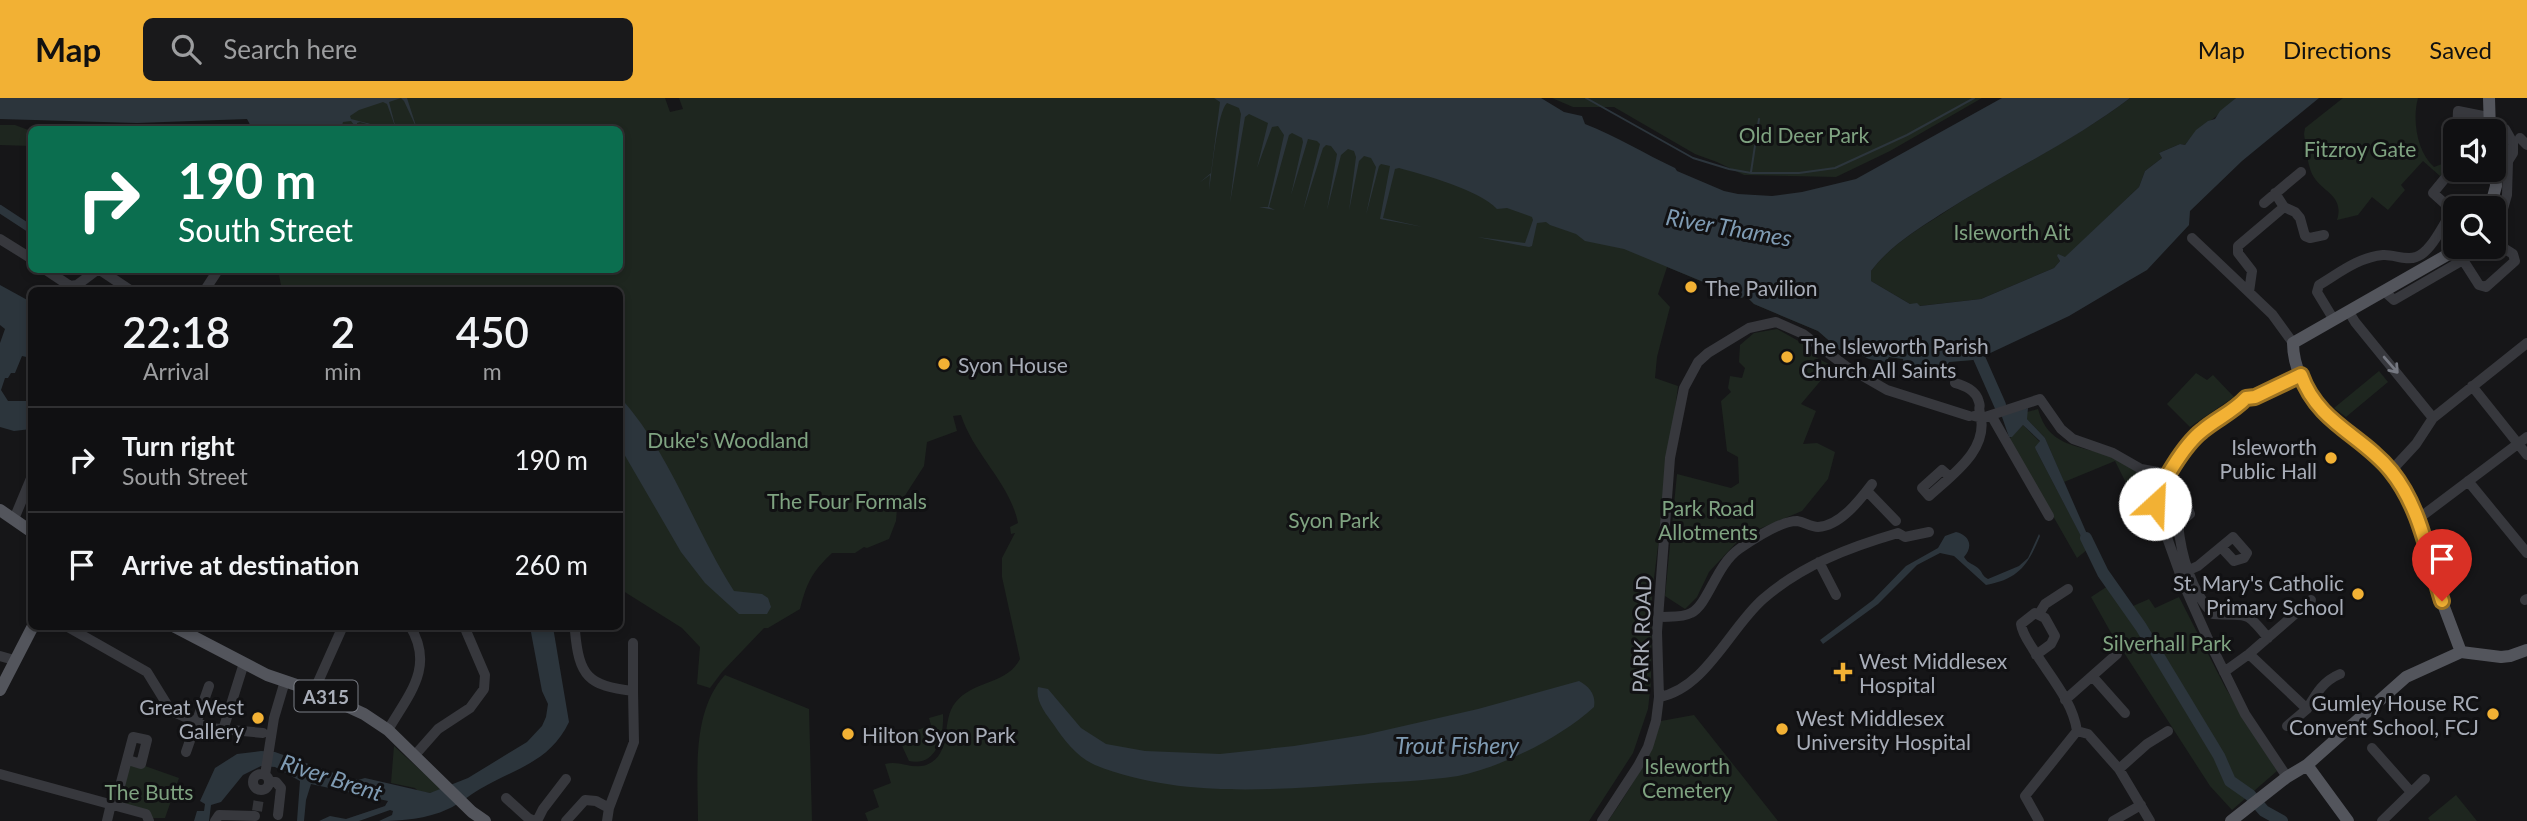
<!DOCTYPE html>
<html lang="en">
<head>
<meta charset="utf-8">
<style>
  body { margin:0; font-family:Lato,sans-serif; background:#19191b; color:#f1f3f6; height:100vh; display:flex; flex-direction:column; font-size:26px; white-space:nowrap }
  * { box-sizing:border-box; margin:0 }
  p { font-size:23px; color:#9c9d9f }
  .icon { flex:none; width:38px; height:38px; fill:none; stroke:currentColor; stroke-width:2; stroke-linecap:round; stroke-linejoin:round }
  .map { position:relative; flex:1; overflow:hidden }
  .side { position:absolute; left:28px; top:189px; width:595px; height:343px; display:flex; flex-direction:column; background:#101012; border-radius:10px; box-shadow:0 4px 10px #0003,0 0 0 2px #303032 }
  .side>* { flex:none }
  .banner { position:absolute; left:28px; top:28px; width:595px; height:147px; border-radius:10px; box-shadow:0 4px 10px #0003,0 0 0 2px #303032; background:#0b6e4f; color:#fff; overflow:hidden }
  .controls { position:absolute; left:2443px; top:21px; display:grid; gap:14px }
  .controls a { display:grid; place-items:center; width:63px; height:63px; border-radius:10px; background:#101012; box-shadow:0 4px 10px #0003,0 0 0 2px #303032; font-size:35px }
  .pin { position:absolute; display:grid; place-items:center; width:60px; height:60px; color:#fff; margin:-72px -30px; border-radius:50% 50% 50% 0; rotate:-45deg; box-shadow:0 0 7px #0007 }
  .pin .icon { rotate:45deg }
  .me { position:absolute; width:77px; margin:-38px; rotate:25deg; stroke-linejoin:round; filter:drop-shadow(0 0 5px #0008) }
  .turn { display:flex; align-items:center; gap:24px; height:147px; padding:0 35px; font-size:32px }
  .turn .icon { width:91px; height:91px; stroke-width:2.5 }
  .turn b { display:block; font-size:49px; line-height:60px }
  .eta { display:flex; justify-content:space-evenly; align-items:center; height:119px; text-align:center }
  .eta b { font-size:42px; font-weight:600; line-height:49px }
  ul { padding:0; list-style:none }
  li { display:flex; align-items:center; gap:21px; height:105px; padding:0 35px; border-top:2px solid #303032 }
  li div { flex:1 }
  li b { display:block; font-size:26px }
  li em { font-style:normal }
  header { display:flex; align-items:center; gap:42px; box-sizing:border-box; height:98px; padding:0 35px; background:#f2b134; color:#111 }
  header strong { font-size:33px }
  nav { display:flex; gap:38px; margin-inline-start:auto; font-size:24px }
  .search { width:490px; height:63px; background:#19191b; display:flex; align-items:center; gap:18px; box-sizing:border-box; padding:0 24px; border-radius:10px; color:#9c9d9f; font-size:26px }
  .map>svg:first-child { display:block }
  .green { fill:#1e261f }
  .water { fill:#2c353c }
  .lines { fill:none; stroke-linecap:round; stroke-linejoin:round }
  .stream { stroke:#2c353c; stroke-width:2 }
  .canal { stroke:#2c353c; stroke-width:8 }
  .river { stroke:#2c353c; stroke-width:12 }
  .minor-tunnel { stroke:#333438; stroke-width:10; stroke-dasharray:10 5; stroke-linecap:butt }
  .minor { stroke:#37383d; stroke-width:10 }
  .major { stroke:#53555c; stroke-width:12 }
  .oneway { stroke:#757881 }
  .route-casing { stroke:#9d7322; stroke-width:18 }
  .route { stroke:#f2b134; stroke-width:12 }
  .poi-dot { fill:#f2b134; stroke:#111113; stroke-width:2.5 }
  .labels { text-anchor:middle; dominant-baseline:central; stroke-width:6; stroke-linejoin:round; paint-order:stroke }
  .shield { fill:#111113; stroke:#7b7e86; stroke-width:2 }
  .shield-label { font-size:19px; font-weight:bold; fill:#a8adb8 }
  .park-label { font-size:21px; fill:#7fa381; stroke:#111113 }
  .poi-label { font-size:21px; fill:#a8adb8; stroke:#111113; text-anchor:start }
  .street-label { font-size:21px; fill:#a8adb8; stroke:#111113 }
  .water-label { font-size:23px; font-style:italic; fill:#7f9bb3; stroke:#111113 }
</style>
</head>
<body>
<header>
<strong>Map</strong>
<div class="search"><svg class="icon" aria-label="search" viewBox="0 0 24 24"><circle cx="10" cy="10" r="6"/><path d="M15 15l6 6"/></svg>Search here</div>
<nav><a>Map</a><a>Directions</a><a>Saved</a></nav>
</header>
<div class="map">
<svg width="2527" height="723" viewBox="0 0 2527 723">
  <rect width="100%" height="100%" fill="#161618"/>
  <path class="green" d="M311 0H665L670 14 683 11 679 0H1287L1972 260 1973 262 1949 264 1947 267 1905 268 1903 261 1889 259 1886 264 1869 261 1857 255 1856 258 1846 251 1842 254 1818 233 1754 206 1745 197 1742 200 1667 169 1658 196 1670 209 1657 259 1655 280 1678 288 1652 496 1651 584 1648 611 1633 655 1589 723H868L865 715 879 709 873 692 891 685 885 666C901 661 916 675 932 664 951 652 942 621 955 605 973 582 1007 587 1020 561L1002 479V460L1015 435 1011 436 1010 429 1018 425C1010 385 974 357 961 317L953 318 957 333 927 344 924 368 897 410 896 423 889 441 867 450 864 449 855 455H832C812 474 807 484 800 511L768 530H764L722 574 710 590 697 586 700 549 682 530 620 491V192H282L278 172H620V32H250L249 20Z
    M1552 0H1982L1890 53 1836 79 1744 77 1717 64 1695 56 1614 9H1573Z
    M2130 0H2236C2220 19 2201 26 2185 47L2180 46 2159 55 2162 60 2145 73 2139 89 2065 160 2057 158 2060 163 2054 170 1981 201 1919 208 1910 206 1871 183V173C1890 148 1915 133 1942 116 2003 75 2071 45 2130 0Z
    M2343 0H2418C2412 22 2417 54 2434 69L2450 63 2451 66 2440 78 2423 63 2401 87 2405 92 2388 112 2372 99 2358 117 2337 122C2345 97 2321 94 2312 76 2307 65 2306 48 2304 36L2305 30Z
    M0 27H15L31 33V48L0 47Z
    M1777 231 1811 250 1813 258 1833 268 1801 306 1816 313 1803 346 1817 345 1835 354 1828 381 1802 413 1759 431 1736 445 1709 474 1697 499 1685 511 1665 498 1677 376 1731 390 1739 385 1738 359 1727 353 1721 303 1731 294 1728 290 1730 278 1742 280 1745 270 1739 264 1740 247 1754 235Z
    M2379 273 2388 284 2346 319 2334 310Z
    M2196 275 2207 282 2213 277 2234 299 2190 329 2167 306Z
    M2038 311C2048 348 2076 347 2107 357 2124 362 2141 371 2158 378L2161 382 2155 391 2144 387 2128 389 2115 363 2064 384 2045 340 2027 321V314Z
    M2023 327 2040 344 2036 352 2088 451 2077 460 2009 341Z
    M2175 379 2178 380 2175 408 2177 435 2172 439 2159 408Z
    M2097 452 2108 475 2133 508 2149 501 2155 510 2179 499 2225 589 2277 673 2232 712 2210 688 2110 533 2091 499 2108 488 2088 454Z
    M725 577 809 611 812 723H698C698 676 691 614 725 577Z
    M943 616C944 638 937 669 909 663L898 639 931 627 929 620Z
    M1694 617 1778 723H1608C1630 691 1650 660 1661 623Z
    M394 648 442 692 430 695 418 693 415 690 391 685Z
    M128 662 179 680 165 720H150L115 707Z
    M2456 697 2477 723H2430L2428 720Z"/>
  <path class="water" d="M0 0H407L417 31 404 3 401 0 389 4 396 31 387 6 383 4 359 12 350 18 351 21 386 30 385 31 360 24 357 25V31L351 23 343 24 341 31 275 32V28H261L253 32 247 21 137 25 0 21Z
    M1214 0H1541L1564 14 1582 18 1585 26C1616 38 1645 56 1675 70L1677 73 1724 93 1738 96 1772 98 1802 94 1856 81 2002 0H2130C2071 45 2003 76 1941 116 1915 133 1890 148 1871 173V183L1910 206 1917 205 1920 208 1981 201 2054 170 2060 163 2057 158 2058 156 2065 159 2139 89 2145 73 2162 60 2159 55 2180 46 2185 47 2196 32 2208 23 2215 21 2220 13 2236 0H2319L2242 63 2190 113 2189 127 2147 172 2128 183 2069 218 1984 258 1973 262 1949 264 1947 267 1905 268 1903 261 1889 259 1886 264 1869 261 1857 255 1856 258 1846 251 1842 254 1818 233 1754 206 1745 197 1742 200 1624 151 1585 143 1576 136 1550 127 1546 124 1537 125 1532 148 1529 149 1477 139 1525 145 1533 122 1532 119 1507 110 1497 111C1479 92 1425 77 1399 70L1395 71 1383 120 1423 129 1380 121 1390 68 1381 66 1379 68 1366 117 1376 69 1371 60 1364 58 1359 63 1349 113 1356 59 1354 53 1348 51 1341 57 1327 112 1337 56 1331 48 1326 47 1323 50 1303 113 1320 46 1317 43 1308 41 1291 97 1303 44 1302 40 1292 35 1289 37 1269 109 1275 112 1259 109H1268L1284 37 1278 28 1272 29 1257 70 1268 25 1249 16 1245 19 1230 105 1241 16 1239 10 1227 5C1217 14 1212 76 1209 93L1210 77 1199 85 1211 75 1220 4Z
    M0 187 31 204V260L22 258 15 275H11L8 280H5L1 292 8 303H31V331L14 333 0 329V245L5 231 0 227Z
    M620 299C671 356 693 429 734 493L762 496 768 500 771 509 767 516H739L705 485 681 454 620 349Z
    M2028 310 2027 321 2045 340 2094 452 2090 454 2084 444 2036 352 2035 349 2040 343 2023 327 2012 339H2009L2001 316Z
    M1956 434C1969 437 1974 448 1964 459 1968 466 1974 466 1979 471 1983 475 1982 478 1988 481L2019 468 2028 460 2039 436 2040 438C2028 467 2019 481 1986 487L1954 458 1940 455 1917 467 1878 506 1823 546 1820 542 1873 502 1906 468 1938 450 1945 438Z
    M530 529H553L569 624C550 664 516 670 480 691 469 697 460 706 448 711 427 721 402 723 379 723L392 717 393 713 390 712 359 723H319L330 718 346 721 385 708 388 703 311 686 306 702 304 723H297L300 683 275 669 261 668 243 677 221 704 211 707 209 723H194L197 713H204L205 706 200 703 215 670 237 656 261 653 275 654 345 679 358 682 365 680 430 695 468 680 527 644 542 628 546 619 548 606 542 593Z
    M1579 583C1590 589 1596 597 1594 609 1560 640 1502 669 1458 678 1425 683 1390 684 1357 686 1271 692 1177 700 1095 667 1077 659 1064 642 1054 627 1046 616 1035 603 1038 589L1048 591 1081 630 1106 646 1145 653 1220 656 1294 648 1364 637 1478 611Z"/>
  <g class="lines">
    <path class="stream" d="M1586 0 1693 60 1729 71 1751 75H1799L1835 70 1907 37 1974 0
      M1751 74 1759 21"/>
    <path class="canal" d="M0 111 32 132"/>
    <path class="river" d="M1973 246 2000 307
      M2086 440 2103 475 2141 529 2219 658 2230 683 2250 697 2264 713 2282 723"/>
    <path class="minor-tunnel" d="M257 713 259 700"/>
    <path class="minor" d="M2457 33 2458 13 2488 19
      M2520 40 2527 47
      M2275 95 2284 109 2295 114 2300 120 2305 138 2310 140 2324 137
      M2264 105 2301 74
      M2494 130 2501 118 2507 97 2508 63 2513 55V45L2505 31
      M2192 140 2272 216 2293 245
      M0 141 32 161
      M2463 162 2479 187 2486 189 2515 163 2513 156 2494 144
      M46 172 70 188 77 187 97 172
      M100 172 130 192
      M205 192 218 172
      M2249 194 2252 173 2238 155V148L2284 109
      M2385 194 2394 202 2463 162 2479 149
      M2349 214 2355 224 2433 320
      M2334 222 2317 194 2319 187C2339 175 2359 159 2383 157 2393 156 2406 163 2416 159 2432 154 2443 125 2453 113L2433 95 2455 68
      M2472 288 2527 357
      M1991 317 2049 418
      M1974 318 1982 320 2040 301 2061 331 2073 341 2113 355 2141 371 2169 376
      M2391 373 2416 346 2433 320 2527 245
      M1950 379 1942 372 1922 390 1929 398C1953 376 1990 351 1980 315 1978 307 1981 311 1979 304 1976 292 1965 288 1955 285
      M2468 383 2527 455
      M1867 393 1896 423
      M2183 398 2190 416 2178 426C2181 456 2191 494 2213 516 2248 519 2243 509 2268 540
      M14 421 32 378
      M2418 421 2527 339
      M1819 464 1836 497
      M2189 472 2198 468 2233 439 2247 455 2244 460 2234 463 2221 449
      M2525 502 2527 501
      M2039 516 2045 506 2068 491
      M1659 519C1669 518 1682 520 1691 515 1708 507 1716 467 1739 451 1752 442 1781 423 1797 423 1804 424 1811 429 1818 429 1840 428 1860 402 1872 386
      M66 528 147 574 171 613 210 630 263 635
      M575 533C579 578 588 588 633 593L634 644 609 710 607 723
      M633 545V593
      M2249 556 2307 611C2316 596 2323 583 2340 576
      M2036 557 2051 546 2055 538 2045 520 2035 515 2021 526C2022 535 2028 543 2033 551 2048 576 2073 603 2077 633L2088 636 2119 671
      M0 558 14 562
      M2224 574 2249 556 2311 502
      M2093 579 2125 615
      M314 593 343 528
      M1659 599C1705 591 1730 530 1763 501 1802 467 1850 449 1898 435L1905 439 1929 434
      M2065 602 2117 556
      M2287 628 2307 611
      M223 632 244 565
      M388 632C409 596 435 569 410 528
      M2372 650 2411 694
      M186 654 209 588
      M415 657 438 631 470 610 484 591 485 577 464 528
      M0 676 146 716 149 723
      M253 684a8 8 0 1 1 16 0a8 8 0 1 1-16 0Z
      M265 677 274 620 285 583
      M2287 679 2245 616 2208 541 2184 487 2155 406C2159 387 2186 345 2202 332 2216 321 2234 314 2246 300L2255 299 2300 277
      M269 684H276L281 690 278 717
      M506 700 528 720 535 723
      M115 707 133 639 147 642 141 666 128 662
      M107 723 111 706
      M215 723 219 717 255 718
      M537 723 543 711 566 681
      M566 723 585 702 596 703 609 710
      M1602 723 1638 668 1648 649 1656 623 1659 599 1657 534 1670 360 1684 290 1698 264 1708 255 1749 230 1776 224 1803 236 1847 269 1887 292 1969 318
      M2039 723 2025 698 2077 633
      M2113 723 2141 707
      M2150 723 2119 671 2147 646 2168 633
      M2382 723 2425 681"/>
    <path class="major" d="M2489 0 2490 33
      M2490 110 2496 88 2494 56
      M2461 149 2293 245C2293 269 2306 295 2322 314L2380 361 2399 384 2418 421 2438 493 2461 554
      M0 412 32 434
      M173 528 267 577 314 593 364 616 388 632 472 714 485 723
      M0 592 33 528
      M2307 667 2348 723
      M2231 723 2287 679 2307 667 2406 579 2461 554 2501 559 2510 558 2527 552"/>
  </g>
  <defs><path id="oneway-shaft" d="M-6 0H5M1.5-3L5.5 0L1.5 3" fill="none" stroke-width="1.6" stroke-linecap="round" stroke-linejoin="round" transform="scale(1.75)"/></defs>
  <use class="oneway" href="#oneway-shaft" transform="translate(2391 267) rotate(49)"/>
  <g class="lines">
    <g class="route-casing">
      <path id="route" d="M2155 406C2160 386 2185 346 2202 333 2216 321 2233 314 2246 300L2255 299 2301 277C2318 325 2362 337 2391 373 2421 410 2428 459 2442 503"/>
    </g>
    <use href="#route" class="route"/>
  </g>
  <g class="poi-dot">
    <circle cx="1691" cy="189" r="7"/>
    <circle cx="1787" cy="259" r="7"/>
    <circle cx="944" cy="266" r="7"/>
    <circle cx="2331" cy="360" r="7"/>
    <circle cx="2358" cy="496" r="7"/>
    <path d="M1839.5 563.5h7v7h7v7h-7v7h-7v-7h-7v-7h7z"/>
    <circle cx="2493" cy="616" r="7"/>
    <circle cx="258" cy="620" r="7"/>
    <circle cx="1782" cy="631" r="7"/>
    <circle cx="848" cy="636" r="7"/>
  </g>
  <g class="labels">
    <rect class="shield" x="294.5" y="582.5" width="63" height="31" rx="5"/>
    <g class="shield-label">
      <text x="326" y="598">A315</text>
    </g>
    <g class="park-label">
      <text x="1804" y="36">Old Deer Park</text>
      <text x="2360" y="50">Fitzroy Gate</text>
      <text x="2012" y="133">Isleworth Ait</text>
      <text x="728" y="341">Duke's Woodland</text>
      <text x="847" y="402">The Four Formals</text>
      <text x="1708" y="409">Park Road<tspan x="1708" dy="24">Allotments</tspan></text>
      <text x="1334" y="421">Syon Park</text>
      <text x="2167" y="544">Silverhall Park</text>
      <text x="1687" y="667">Isleworth<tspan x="1687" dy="24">Cemetery</tspan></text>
      <text x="149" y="693">The Butts</text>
    </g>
    <g class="poi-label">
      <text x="1705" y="189">The Pavilion</text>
      <text x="1801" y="247">The Isleworth Parish<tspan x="1801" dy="24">Church All Saints</tspan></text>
      <text x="958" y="266">Syon House</text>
      <text x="2317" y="348" text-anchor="end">Isleworth<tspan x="2317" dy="24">Public Hall</tspan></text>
      <text x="2344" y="484" text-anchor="end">St. Mary's Catholic<tspan x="2344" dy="24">Primary School</tspan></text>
      <text x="1859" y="562">West Middlesex<tspan x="1859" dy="24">Hospital</tspan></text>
      <text x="2479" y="604" text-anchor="end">Gumley House RC<tspan x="2479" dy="24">Convent School, FCJ</tspan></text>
      <text x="244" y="608" text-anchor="end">Great West<tspan x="244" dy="24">Gallery</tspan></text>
      <text x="1796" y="619">West Middlesex<tspan x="1796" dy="24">University Hospital</tspan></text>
      <text x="862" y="636">Hilton Syon Park</text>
    </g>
    <g class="street-label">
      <text transform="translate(1641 536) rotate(-88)">PARK ROAD</text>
    </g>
    <g class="water-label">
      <text transform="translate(1729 129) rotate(10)">River Thames</text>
      <text x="1457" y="647">Trout Fishery</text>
      <text transform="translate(332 679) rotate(18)">River Brent</text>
    </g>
  </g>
</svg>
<div class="controls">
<a><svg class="icon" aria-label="sound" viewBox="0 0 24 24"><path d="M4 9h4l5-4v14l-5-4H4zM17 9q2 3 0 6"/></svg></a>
<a><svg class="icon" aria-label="search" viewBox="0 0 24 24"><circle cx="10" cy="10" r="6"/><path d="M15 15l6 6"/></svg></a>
</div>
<div class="pin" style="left:2442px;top:503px;background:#d93025"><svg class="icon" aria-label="arrive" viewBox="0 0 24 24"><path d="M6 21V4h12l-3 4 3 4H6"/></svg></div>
<svg class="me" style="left:2155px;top:406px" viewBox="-20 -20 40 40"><circle r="19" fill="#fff"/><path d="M0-13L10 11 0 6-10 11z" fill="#f2b134"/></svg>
<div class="banner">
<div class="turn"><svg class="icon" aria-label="right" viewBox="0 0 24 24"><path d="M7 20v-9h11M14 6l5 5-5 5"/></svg><div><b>190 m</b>South Street</div></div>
</div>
<section class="side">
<div class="eta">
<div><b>22:18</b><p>Arrival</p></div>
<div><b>2</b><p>min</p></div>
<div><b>450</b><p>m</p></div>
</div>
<ul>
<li><svg class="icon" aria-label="right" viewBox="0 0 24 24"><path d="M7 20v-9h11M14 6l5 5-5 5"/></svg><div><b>Turn right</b><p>South Street</p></div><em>190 m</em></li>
<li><svg class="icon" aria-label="arrive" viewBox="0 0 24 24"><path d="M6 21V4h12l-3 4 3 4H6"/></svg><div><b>Arrive at destination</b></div><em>260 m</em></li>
</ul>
</section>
</div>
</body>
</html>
